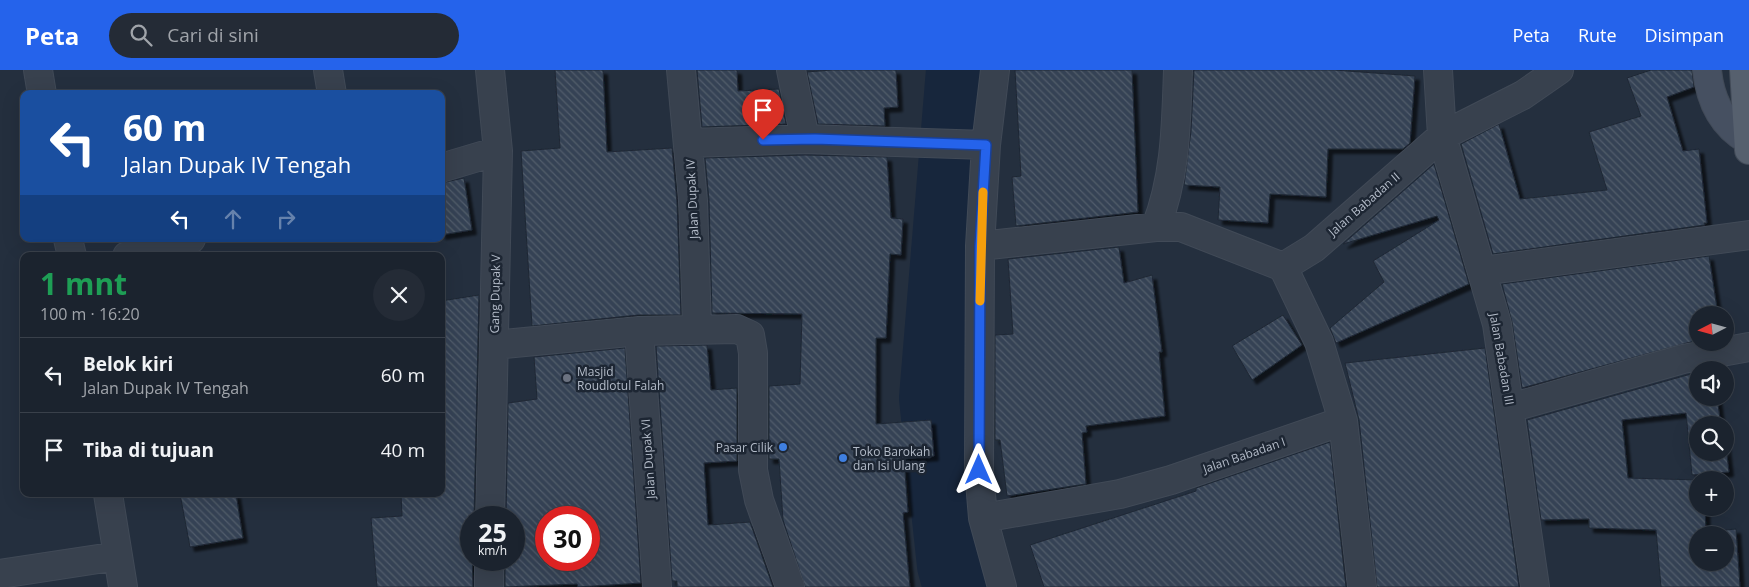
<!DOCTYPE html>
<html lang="id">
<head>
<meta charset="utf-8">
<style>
  body { margin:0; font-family:"Open Sans",sans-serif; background:#242b36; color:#f1f3f6; height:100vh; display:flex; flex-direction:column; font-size:19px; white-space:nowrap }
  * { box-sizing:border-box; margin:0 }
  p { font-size:16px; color:#a0a4aa }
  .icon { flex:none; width:28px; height:28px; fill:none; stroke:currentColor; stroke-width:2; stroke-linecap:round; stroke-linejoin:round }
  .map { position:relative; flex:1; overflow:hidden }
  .sheet { position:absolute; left:20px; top:182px; width:425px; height:245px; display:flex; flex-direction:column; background:#1b232e; border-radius:10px; box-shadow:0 5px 20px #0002,0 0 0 1px #39404a }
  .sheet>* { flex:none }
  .banner { position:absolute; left:20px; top:20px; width:425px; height:152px; border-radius:10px; box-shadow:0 5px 20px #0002,0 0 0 1px #39404a; background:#1a4fa0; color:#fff; overflow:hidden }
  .needle { width:32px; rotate:264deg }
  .tools { position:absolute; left:1689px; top:236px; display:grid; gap:10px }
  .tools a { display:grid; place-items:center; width:45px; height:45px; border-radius:50%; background:#1b232e; box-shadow:0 5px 20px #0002,0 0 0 1px #39404a; font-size:25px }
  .speed { position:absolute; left:460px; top:436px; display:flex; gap:10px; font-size:25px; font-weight:700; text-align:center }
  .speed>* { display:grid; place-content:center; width:65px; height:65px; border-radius:50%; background:#1b232e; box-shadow:0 5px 20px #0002,0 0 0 1px #39404a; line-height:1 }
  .speed small { font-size:12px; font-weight:400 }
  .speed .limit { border:8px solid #d22; background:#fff; color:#111 }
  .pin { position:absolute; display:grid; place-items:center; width:42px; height:42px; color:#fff; margin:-51px -21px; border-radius:50% 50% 50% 0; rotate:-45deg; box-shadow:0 0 5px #0007 }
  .pin .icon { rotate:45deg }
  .me { position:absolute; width:55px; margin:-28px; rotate:0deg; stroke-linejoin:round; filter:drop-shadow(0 0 4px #0008) }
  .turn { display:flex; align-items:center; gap:18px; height:105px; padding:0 20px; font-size:22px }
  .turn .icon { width:65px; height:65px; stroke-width:2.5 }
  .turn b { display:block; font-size:35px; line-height:42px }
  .lanes { display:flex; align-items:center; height:48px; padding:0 20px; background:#0003; justify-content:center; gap:25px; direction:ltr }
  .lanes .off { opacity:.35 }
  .round { display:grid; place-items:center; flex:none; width:52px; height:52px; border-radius:26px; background:#242b36 }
  .head { display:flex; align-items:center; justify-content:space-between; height:85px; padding:0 20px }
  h1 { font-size:30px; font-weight:700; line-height:38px; color:#1e9e55 }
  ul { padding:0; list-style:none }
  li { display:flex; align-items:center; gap:15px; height:75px; padding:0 20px; border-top:1px solid #39404a }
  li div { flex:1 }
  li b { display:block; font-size:19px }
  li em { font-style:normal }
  header { display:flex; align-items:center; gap:30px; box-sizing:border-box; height:70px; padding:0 25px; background:#2563eb; color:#fff }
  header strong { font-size:24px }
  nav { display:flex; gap:28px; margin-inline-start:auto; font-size:18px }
  .search { width:350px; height:45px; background:#242b36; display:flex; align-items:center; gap:12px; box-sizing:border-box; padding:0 18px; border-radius:28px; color:#a0a4aa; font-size:19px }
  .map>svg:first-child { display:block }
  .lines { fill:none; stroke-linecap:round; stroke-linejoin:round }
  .river { stroke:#17263c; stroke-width:68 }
  .building { fill:url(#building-back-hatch); stroke:#1f2835; fill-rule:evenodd; filter:url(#shadow) }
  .street-casing { stroke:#414a57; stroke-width:30 }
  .secondary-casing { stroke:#414a57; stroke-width:30 }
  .primary-casing { stroke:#414a57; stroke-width:30 }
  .street { stroke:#38414e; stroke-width:28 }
  .secondary { stroke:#465061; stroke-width:28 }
  .primary { stroke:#56606e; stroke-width:28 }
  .route-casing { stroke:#184099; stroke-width:12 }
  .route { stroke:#2563eb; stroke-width:9 }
  .slow { stroke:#f59e0b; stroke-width:9 }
  .worship-dot { fill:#6b7280; stroke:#1d2633; stroke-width:2 }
  .shop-dot { fill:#3f7fe0; stroke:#1d2633; stroke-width:2 }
  .labels { text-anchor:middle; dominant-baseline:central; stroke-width:5; stroke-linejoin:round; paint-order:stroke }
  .street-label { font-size:12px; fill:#b4bcc9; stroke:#1d2633 }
  .poi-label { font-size:12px; fill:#b4bcc9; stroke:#1d2633; text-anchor:start }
</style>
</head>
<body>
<header>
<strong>Peta</strong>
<div class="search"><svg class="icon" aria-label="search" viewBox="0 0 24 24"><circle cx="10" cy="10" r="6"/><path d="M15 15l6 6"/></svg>Cari di sini</div>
<nav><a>Peta</a><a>Rute</a><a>Disimpan</a></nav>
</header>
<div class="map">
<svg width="1749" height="517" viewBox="0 0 1749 517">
  <defs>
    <pattern id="building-back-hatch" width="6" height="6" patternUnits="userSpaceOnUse" patternTransform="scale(1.25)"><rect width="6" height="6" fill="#364354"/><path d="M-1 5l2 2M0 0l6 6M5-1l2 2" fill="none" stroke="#515c6b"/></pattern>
    <filter id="shadow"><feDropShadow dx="4.5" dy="4.5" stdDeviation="1" flood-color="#0009"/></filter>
  </defs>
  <rect width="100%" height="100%" fill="#242f3e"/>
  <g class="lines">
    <path class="river" d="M957 517 951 495 933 328 960 0"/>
  </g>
  <path class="building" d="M555 0H603L607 82 672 78 677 132 681 245H638L532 256 521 81 560 78Z
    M697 0H737L738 21 779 19 786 54 702 57Z
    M832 0H896L898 37 884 38 885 56 818 54 807 2Z
    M1015 0H1132L1138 142 1016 156 1012 107 1021 106Z
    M1194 0H1334L1415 6 1410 73 1403 79H1328L1326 127 1270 124 1268 153 1218 150 1220 117 1184 115 1191 61Z
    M1651 0H1692L1694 17 1667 27 1683 81 1699 79 1707 153H1704L1705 155 1493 184 1461 74 1499 54 1520 129 1607 120 1589 62 1641 46 1627 8Z
    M805 85 887 87 891 148 903 149 901 185 890 184 886 268H876V354L931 350 934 386 904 389 908 442 903 443 910 517H805L783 450 779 389H769V316L800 314 802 244 712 243 709 130 705 88Z
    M1434 94 1469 214 1336 273 1330 258 1384 212 1373 191 1439 150 1437 146 1343 174Z
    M464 108 472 160 441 165V113Z
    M1119 177 1124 213 1152 205 1162 282H1159L1165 346 1086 356 1087 362 1082 363 1086 414 1007 426 1000 370H995V265L1013 264 1008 189Z
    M1709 186 1718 245H1698V270L1522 318 1512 252 1502 214Z
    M479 225 474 448H471L473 517H377L371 448 402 446 401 424H441V231Z
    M1283 245 1302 275 1252 310 1232 276Z
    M707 275 711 320 737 318V391L704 393 708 455 750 452 773 517H677V511H672L656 276Z
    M625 278 641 513 578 517 577 514 505 517V490H514V448H506L508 333 537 329 534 287ZM546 448H589V490H546Z
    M1485 278 1519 517H1377L1359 350 1345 293Z
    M1698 302V328H1717L1721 355H1698V382H1725V368L1729 402 1692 405 1686 343 1622 350 1628 408 1698 410V438H1705L1706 462 1736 459 1740 517H1661L1656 460 1589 458V449L1541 450 1527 350ZM1698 465H1725V492H1698Z
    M1330 372 1346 517H1044L1030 475 1196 421V418Z
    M180 424H236L243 468 190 477Z"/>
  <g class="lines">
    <g class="street-casing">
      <path id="street" d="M38 0 42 24
        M328 0 332 24
        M490 0 498 81 490 448
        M681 0 693 131 697 259
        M791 0 805 69
        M995 0 986 75 980 176 979 400 983 448 1002 517
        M1438 0 1442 66 1497 254 1535 517
        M688 73 805 69 986 75
        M441 98 498 81
        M1156 157C1176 105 1176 55 1178 0
        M68 169 72 186
        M980 176 1156 157H1181L1283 197 1314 178 1442 66 1523 25 1559 0
        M127 186 191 169
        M1482 201 1749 165
        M639 261 657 517
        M494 275 639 261 737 259 750 265 753 283V400L759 430 790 517
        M1510 338 1683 289 1749 277
        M1343 351 1362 517
        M108 424 123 517
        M983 448 1120 424 1171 410 1343 351 1319 272 1283 197
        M0 504 118 486
        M489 517V490"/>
    </g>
    <g class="secondary-casing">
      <path id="secondary" d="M1707 0C1710 30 1722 55 1748 70"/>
    </g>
    <g class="primary-casing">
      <path id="primary" d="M1744 0 1749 80"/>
    </g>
    <use href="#street" class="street"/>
    <use href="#secondary" class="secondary"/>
    <use href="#primary" class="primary"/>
  </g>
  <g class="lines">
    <g class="route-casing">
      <path id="route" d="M763 70 815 69 986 75 980 176 979 400"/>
    </g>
    <use href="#route" class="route"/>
    <path class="slow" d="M980 231 983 122"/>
  </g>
  <circle class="worship-dot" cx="567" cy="308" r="5"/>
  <g class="shop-dot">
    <circle cx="783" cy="377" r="5"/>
    <circle cx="843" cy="388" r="5"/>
  </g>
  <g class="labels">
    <g class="street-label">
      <text transform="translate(692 129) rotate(-93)">Jalan Dupak IV</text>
      <text transform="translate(1364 134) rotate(-41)">Jalan Babadan II</text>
      <text transform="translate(495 224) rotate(-89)">Gang Dupak V</text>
      <text transform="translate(1502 289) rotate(80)">Jalan Babadan III</text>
      <text transform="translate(1244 385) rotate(-19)">Jalan Babadan I</text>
      <text transform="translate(648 389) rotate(-94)">Jalan Dupak VI</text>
    </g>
    <g class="poi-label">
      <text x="577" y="301">Masjid<tspan x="577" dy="14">Roudlotul Falah</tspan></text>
      <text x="773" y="377" text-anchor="end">Pasar Cilik</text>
      <text x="853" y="381">Toko Barokah<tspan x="853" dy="14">dan Isi Ulang</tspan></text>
    </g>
  </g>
</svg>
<div class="tools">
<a><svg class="needle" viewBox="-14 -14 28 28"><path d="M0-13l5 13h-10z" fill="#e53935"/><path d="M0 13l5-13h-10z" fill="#a0a4aa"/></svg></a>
<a><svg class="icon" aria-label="sound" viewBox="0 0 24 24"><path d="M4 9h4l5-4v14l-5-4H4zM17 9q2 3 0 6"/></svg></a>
<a><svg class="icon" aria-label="search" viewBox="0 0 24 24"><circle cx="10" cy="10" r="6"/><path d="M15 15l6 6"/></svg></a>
<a>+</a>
<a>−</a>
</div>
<div class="speed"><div>25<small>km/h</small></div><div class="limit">30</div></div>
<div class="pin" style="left:763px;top:70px;background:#d93025"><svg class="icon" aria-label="arrive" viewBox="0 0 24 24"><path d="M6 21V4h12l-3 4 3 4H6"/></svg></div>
<svg class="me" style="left:979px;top:400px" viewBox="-20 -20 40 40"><path d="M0-17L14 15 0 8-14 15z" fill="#2563eb" stroke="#fff" stroke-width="4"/></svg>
<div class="banner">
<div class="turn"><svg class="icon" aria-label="left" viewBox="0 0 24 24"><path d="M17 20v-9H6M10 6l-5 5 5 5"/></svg><div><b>60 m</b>Jalan Dupak IV Tengah</div></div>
<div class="lanes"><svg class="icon" aria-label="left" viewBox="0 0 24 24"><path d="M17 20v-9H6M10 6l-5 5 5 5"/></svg><svg class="icon off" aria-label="ahead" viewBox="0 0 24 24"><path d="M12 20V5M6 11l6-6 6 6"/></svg><svg class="icon off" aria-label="right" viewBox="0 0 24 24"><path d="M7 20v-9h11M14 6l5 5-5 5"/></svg></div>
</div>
<section class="sheet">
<div class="head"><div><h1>1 mnt</h1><p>100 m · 16:20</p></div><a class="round"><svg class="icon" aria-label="close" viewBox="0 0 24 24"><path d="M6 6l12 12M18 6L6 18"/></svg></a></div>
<ul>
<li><svg class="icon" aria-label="left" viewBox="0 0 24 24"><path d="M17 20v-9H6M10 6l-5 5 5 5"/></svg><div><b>Belok kiri</b><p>Jalan Dupak IV Tengah</p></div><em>60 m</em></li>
<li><svg class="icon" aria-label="arrive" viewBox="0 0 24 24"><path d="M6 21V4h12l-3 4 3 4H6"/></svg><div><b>Tiba di tujuan</b></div><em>40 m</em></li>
</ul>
</section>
</div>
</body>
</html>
